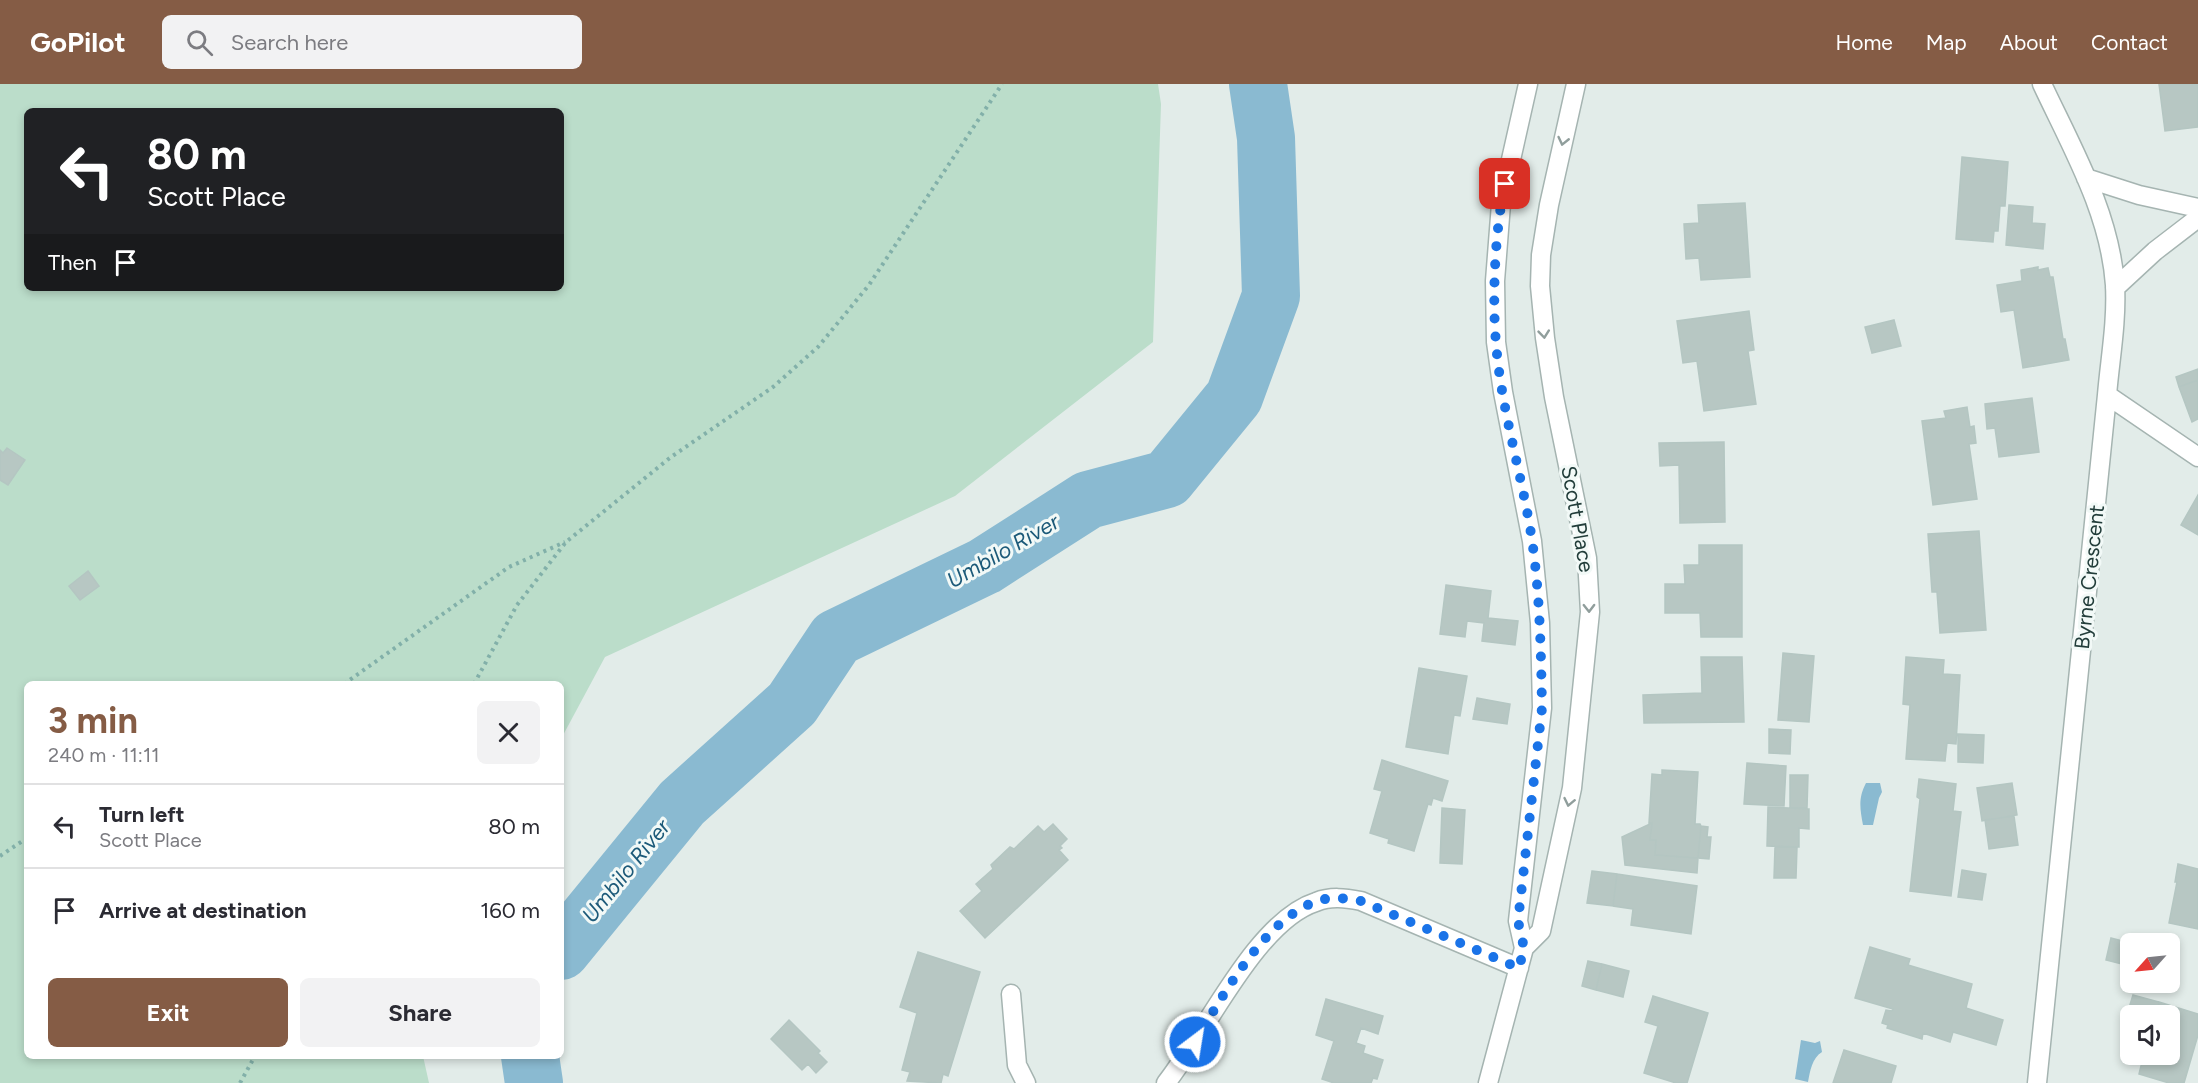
<!DOCTYPE html>
<html lang="en">
<head>
<meta charset="utf-8">
<style>
  body { margin:0; font-family:Figtree,sans-serif; background:#f2f2f3; color:#2b2b33; height:100vh; display:flex; flex-direction:column; font-size:22px; white-space:nowrap }
  * { box-sizing:border-box; margin:0 }
  p { font-size:20px; color:#7c7c81 }
  .icon { flex:none; width:33px; height:33px; fill:none; stroke:currentColor; stroke-width:2; stroke-linecap:round; stroke-linejoin:round }
  .map { position:relative; flex:1; overflow:hidden }
  .details { position:absolute; left:24px; top:597px; width:540px; height:378px; display:flex; flex-direction:column; background:#fff; border-radius:9px; box-shadow:0 3px 9px #0003 }
  .details>* { flex:none }
  .hud { position:absolute; left:24px; top:24px; width:540px; height:183px; border-radius:9px; box-shadow:0 3px 9px #0003; background:#202124; color:#fff; overflow:hidden }
  .needle { width:39px; rotate:243deg }
  .tools { position:absolute; left:2120px; top:849px; display:grid; gap:12px }
  .tools a { display:grid; place-items:center; width:60px; height:60px; border-radius:9px; background:#fff; box-shadow:0 3px 9px #0003; font-size:30px }
  .pin { position:absolute; display:grid; place-items:center; width:51px; height:51px; color:#fff; margin:-26px; border-radius:12px; box-shadow:0 3px 9px #0006 }
  .me { position:absolute; width:66px; margin:-33px; rotate:31deg; stroke-linejoin:round; filter:drop-shadow(0 0 4px #0008) }
  .turn { display:flex; align-items:center; gap:21px; height:126px; padding:0 24px; font-size:27px }
  .turn .icon { width:78px; height:78px; stroke-width:2.5 }
  .turn b { display:block; font-size:42px; line-height:51px }
  .then { display:flex; align-items:center; height:57px; padding:0 24px; background:#0003; gap:12px; font-size:22px }
  .round { display:grid; place-items:center; flex:none; width:63px; height:63px; border-radius:9px; background:#f2f2f3 }
  .head { display:flex; align-items:center; justify-content:space-between; height:102px; padding:0 24px }
  h1 { font-size:36px; font-weight:700; line-height:45px; color:#855c45 }
  .cta { display:flex; gap:12px; margin-top:auto; padding:12px 24px }
  .cta a { flex:1; height:69px; border-radius:9px; background:#855c45; color:#fff; font-size:24px; font-weight:700; line-height:69px; text-align:center }
  .cta a+a { background:#f2f2f3; color:#2b2b33 }
  ul { padding:0; list-style:none }
  li { display:flex; align-items:center; gap:18px; height:84px; padding:0 24px; border-top:2px solid #e1e1e2 }
  li div { flex:1 }
  li b { display:block; font-size:22px }
  li em { font-style:normal }
  header { display:flex; align-items:center; gap:36px; box-sizing:border-box; height:84px; padding:0 30px; background:#855c45; color:#fff }
  header strong { font-size:28px }
  nav { display:flex; gap:33px; margin-inline-start:auto; font-size:21px }
  .search { width:420px; height:54px; background:#f2f2f3; display:flex; align-items:center; gap:15px; box-sizing:border-box; padding:0 21px; border-radius:9px; color:#7c7c81; font-size:22px }
  .map>svg:first-child { display:block }
  .green { fill:#bbddca; fill-rule:evenodd }
  .water { fill:#8abad1 }
  .lines { fill:none; stroke-linecap:round; stroke-linejoin:round }
  .river { stroke:#8abad1; stroke-width:58 }
  .building { fill:#b7c7c3; stroke:#b4c6c2; stroke-width:1.5 }
  .minor-casing { stroke:#a5b4b1; stroke-width:21 }
  .path { stroke:#82b0a9; stroke-width:4; stroke-dasharray:3 4.5; stroke-linecap:butt }
  .minor { stroke:#fff; stroke-width:18 }
  .oneway { stroke:#909e9c }
  .route { stroke:#1a73e8; stroke-width:10; stroke-dasharray:0 18 }
  .labels { text-anchor:middle; dominant-baseline:central; stroke-width:6; stroke-linejoin:round; paint-order:stroke }
  .street-label { font-size:21px; fill:#223d3a; stroke:#f2f9f7 }
  .water-label { font-size:22px; font-style:italic; fill:#1c5a79; stroke:#f2f9f7 }
</style>
</head>
<body>
<header>
<strong>GoPilot</strong>
<div class="search"><svg class="icon" aria-label="search" viewBox="0 0 24 24"><circle cx="10" cy="10" r="6"/><path d="M15 15l6 6"/></svg>Search here</div>
<nav><a>Home</a><a>Map</a><a>About</a><a>Contact</a></nav>
</header>
<div class="map">
<svg width="2198" height="999" viewBox="0 0 2198 999">
  <rect width="100%" height="100%" fill="#e2ece9"/>
  <path class="green" d="M0 0H1158L1161 20 1153 258 955 412 605 573 561 655V600H27V972H423L429 999H0ZM27 27H561V204H27Z"/>
  <path class="water" d="M1866 699H1880L1882 708 1879 714 1873 741H1863C1860 725 1858 714 1866 699Z
    M1801 956 1815 959 1820 957 1822 968C1812 974 1810 987 1808 998L1795 995Z"/>
  <g class="lines">
    <path class="river" d="M561 867 682 719 792 620 836 554 985 482 1088 416 1167 395 1234 313 1271 212 1266 54 1258 0
      M530 972 534 999"/>
  </g>
  <path class="building" d="M2159 0H2198V43L2165 47Z
    M1962 73 2008 78 2005 122H2000L1998 147H1994L1993 158 1956 155Z
    M1745 119 1750 193 1701 196 1699 174 1686 175 1684 140 1699 139 1698 121Z
    M2009 121 2033 123 2032 139 2045 140 2043 165 2006 161Z
    M2038 183V186L2048 184 2050 193H2053L2063 255H2065L2069 276 2023 284 2014 226 2001 228 1997 201 2022 197 2021 186Z
    M1749 227 1754 266 1748 267 1756 320 1704 327 1697 277 1683 279 1677 237Z
    M1894 236 1901 262 1872 269 1865 243Z
    M2198 285V296L2179 303 2176 293Z
    M2198 296V335L2192 338 2179 303Z
    M2032 314 2039 368 1999 373 1995 344 1987 345 1985 320Z
    M1967 323 1970 343 1974 342 1976 359 1969 360 1977 415 1933 421 1922 337 1946 334 1944 327Z
    M1724 358 1725 438 1680 439 1679 381 1660 382 1659 359Z
    M7 364 25 376 8 401 0 396V366L3 369Z
    M2198 411V451L2181 441Z
    M1979 447 1986 546 1940 549 1937 508H1932L1928 450Z
    M1699 461H1742V553H1701L1700 529H1665V500H1685L1684 481H1699Z
    M88 487 99 502 80 516 69 502Z
    M1446 501 1491 507 1488 534 1518 537 1515 561 1482 557 1484 539 1467 537 1465 553 1440 550Z
    M1783 569 1814 572 1809 638 1778 636Z
    M1701 573H1742L1744 638 1644 639 1643 611 1702 609Z
    M1906 573 1944 576 1943 590 1960 591 1956 660 1947 659 1945 677 1906 675 1910 621 1903 620Z
    M1419 584 1467 592 1460 632 1454 631 1448 670 1406 663Z
    M1477 614 1510 620 1507 640 1473 635Z
    M1769 645 1791 646 1790 670 1769 669Z
    M1958 650 1984 651 1983 679 1958 678Z
    M1382 676 1448 697 1442 717 1433 714 1431 721 1428 720 1414 767 1388 759 1389 755 1370 749 1382 707 1374 705Z
    M1747 679 1786 682 1784 722 1744 720Z
    M1662 686 1698 688 1695 740H1700L1701 742 1698 774 1655 771 1656 756H1650L1652 739H1649L1652 690 1662 691Z
    M1790 691H1808L1807 724H1790Z
    M1919 695 1956 700 1953 727 1961 728 1951 812 1910 807 1920 715 1917 713Z
    M2012 699 2017 731 1982 737 1977 704Z
    M1768 723 1809 725V745L1799 744V763L1767 762Z
    M1442 724 1465 726 1462 780 1440 779Z
    M2014 732 2018 761 1989 765 1985 736Z
    M1652 739 1650 756H1656L1655 771 1698 774 1697 789 1625 781 1622 753Z
    M1053 740 1067 755 1060 762 1062 764 1059 766 1068 776 985 854 960 827 982 807 976 800 993 785 991 781 1010 763 1014 765 1038 742 1044 748Z
    M1701 742 1708 743 1707 753H1711L1709 775 1698 774Z
    M1775 763H1797L1796 794H1774Z
    M2178 780 2198 785V845L2169 839 2177 798H2175Z
    M1962 786 1986 790 1982 816 1958 813Z
    M1592 787 1617 790 1613 822 1587 819Z
    M1617 790 1697 802 1691 850 1631 841 1633 825 1613 822Z
    M2111 854 2134 860H2130V882L2106 876Z
    M1870 863 1910 875 1908 881 1972 900 1966 924 2003 936 1996 961 1953 948 1950 958 1923 949 1922 955 1887 944 1888 941 1882 939 1886 926 1892 927 1893 925 1855 914Z
    M918 868 980 888 948 992 943 990 941 999 907 997 910 988 902 986 917 929 900 923Z
    M1588 877 1602 880 1596 906 1582 902Z
    M1602 880 1629 887 1623 913 1596 906Z
    M2133 911 2159 918 2156 932H2130V942L2124 940Z
    M1653 912 1708 929 1687 999H1676L1644 989 1658 942 1645 938Z
    M1326 915 1383 932 1378 950 1361 944 1356 959 1365 962 1363 969 1383 976 1377 995 1373 994 1371 999H1334L1322 995 1334 957 1316 951Z
    M2159 918 2198 930V951L2184 999H2169L2139 990 2144 970H2169V932H2156Z
    M789 936 820 967 818 969 827 978 816 989 808 980 802 986 771 955Z
    M1844 966 1896 982 1891 999H1833Z"/>
  <g class="lines">
    <g class="minor-casing">
      <path id="minor" d="M2086 94 2139 111 2198 124
        M2115 204 2155 167 2198 134
        M2107 311 2198 373
        M1524 864 1541 847 1572 704 1590 528 1587 474 1554 313 1545 254 1540 202 1541 171 1549 121 1576 0
        M1011 910 1017 981 1026 999
        M1166 999C1205 950 1256 837 1316 818 1331 812 1345 814 1361 817L1519 884
        M1488 999 1524 864 1518 837 1542 624 1540 539 1532 457 1503 308 1496 258 1495 197 1501 120 1528 0
        M2037 999 2107 311C2110 275 2117 238 2115 201 2110 129 2072 64 2042 0"/>
    </g>
    <path class="path" d="M344 600 509 483 565 458
      M474 600 517 521 566 458 671 373 773 303 818 263 869 201 1002 0
      M0 772 27 754
      M240 999 255 972"/>
    <use href="#minor" class="minor"/>
  </g>
  <defs><path id="oneway-chevron" d="M-2-3.5L2.5 0L-2 3.5" fill="none" stroke-width="1.6" stroke-linecap="round" stroke-linejoin="round" transform="scale(1.5)"/></defs>
  <g class="oneway">
    <use href="#oneway-chevron" transform="translate(1563 57) rotate(103)"/>
    <use href="#oneway-chevron" transform="translate(1544 250) rotate(84)"/>
    <use href="#oneway-chevron" transform="translate(1589 524) rotate(89)"/>
    <use href="#oneway-chevron" transform="translate(1569 718) rotate(102)"/>
  </g>
  <g class="lines">
    <path class="route" d="M1195 958C1222 913 1264 836 1315 818 1330 812 1345 814 1361 817L1519 884 1524 864 1518 837 1542 624C1541 568 1540 511 1532 456 1522 390 1501 325 1496 259 1492 213 1495 145 1505 100"/>
  </g>
  <g class="labels">
    <g class="street-label">
      <text transform="translate(1578 435) rotate(80)">Scott Place</text>
      <text transform="translate(2089 493) rotate(-84)">Byrne Crescent</text>
    </g>
    <g class="water-label">
      <text transform="translate(1003 467) rotate(-30)">Umbilo River</text>
      <text transform="translate(626 787) rotate(-51)">Umbilo River</text>
    </g>
  </g>
</svg>
<div class="tools">
<a><svg class="needle" viewBox="-14 -14 28 28"><path d="M0-13l5 13h-10z" fill="#e53935"/><path d="M0 13l5-13h-10z" fill="#7c7c81"/></svg></a>
<a><svg class="icon" aria-label="sound" viewBox="0 0 24 24"><path d="M4 9h4l5-4v14l-5-4H4zM17 9q2 3 0 6"/></svg></a>
</div>
<div class="pin" style="left:1505px;top:100px;background:#d93025"><svg class="icon" aria-label="arrive" viewBox="0 0 24 24"><path d="M6 21V4h12l-3 4 3 4H6"/></svg></div>
<svg class="me" style="left:1195px;top:958px" viewBox="-20 -20 40 40"><circle r="17" fill="#1a73e8" stroke="#fff" stroke-width="3"/><path d="M0-11L8 9 0 5-8 9z" fill="#fff"/></svg>
<div class="hud">
<div class="turn"><svg class="icon" aria-label="left" viewBox="0 0 24 24"><path d="M17 20v-9H6M10 6l-5 5 5 5"/></svg><div><b>80 m</b>Scott Place</div></div>
<div class="then">Then<svg class="icon" aria-label="arrive" viewBox="0 0 24 24"><path d="M6 21V4h12l-3 4 3 4H6"/></svg></div>
</div>
<section class="details">
<div class="head"><div><h1>3 min</h1><p>240 m · 11:11</p></div><a class="round"><svg class="icon" aria-label="close" viewBox="0 0 24 24"><path d="M6 6l12 12M18 6L6 18"/></svg></a></div>
<ul>
<li><svg class="icon" aria-label="left" viewBox="0 0 24 24"><path d="M17 20v-9H6M10 6l-5 5 5 5"/></svg><div><b>Turn left</b><p>Scott Place</p></div><em>80 m</em></li>
<li><svg class="icon" aria-label="arrive" viewBox="0 0 24 24"><path d="M6 21V4h12l-3 4 3 4H6"/></svg><div><b>Arrive at destination</b></div><em>160 m</em></li>
</ul>
<div class="cta"><a>Exit</a><a>Share</a></div>
</section>
</div>
</body>
</html>
